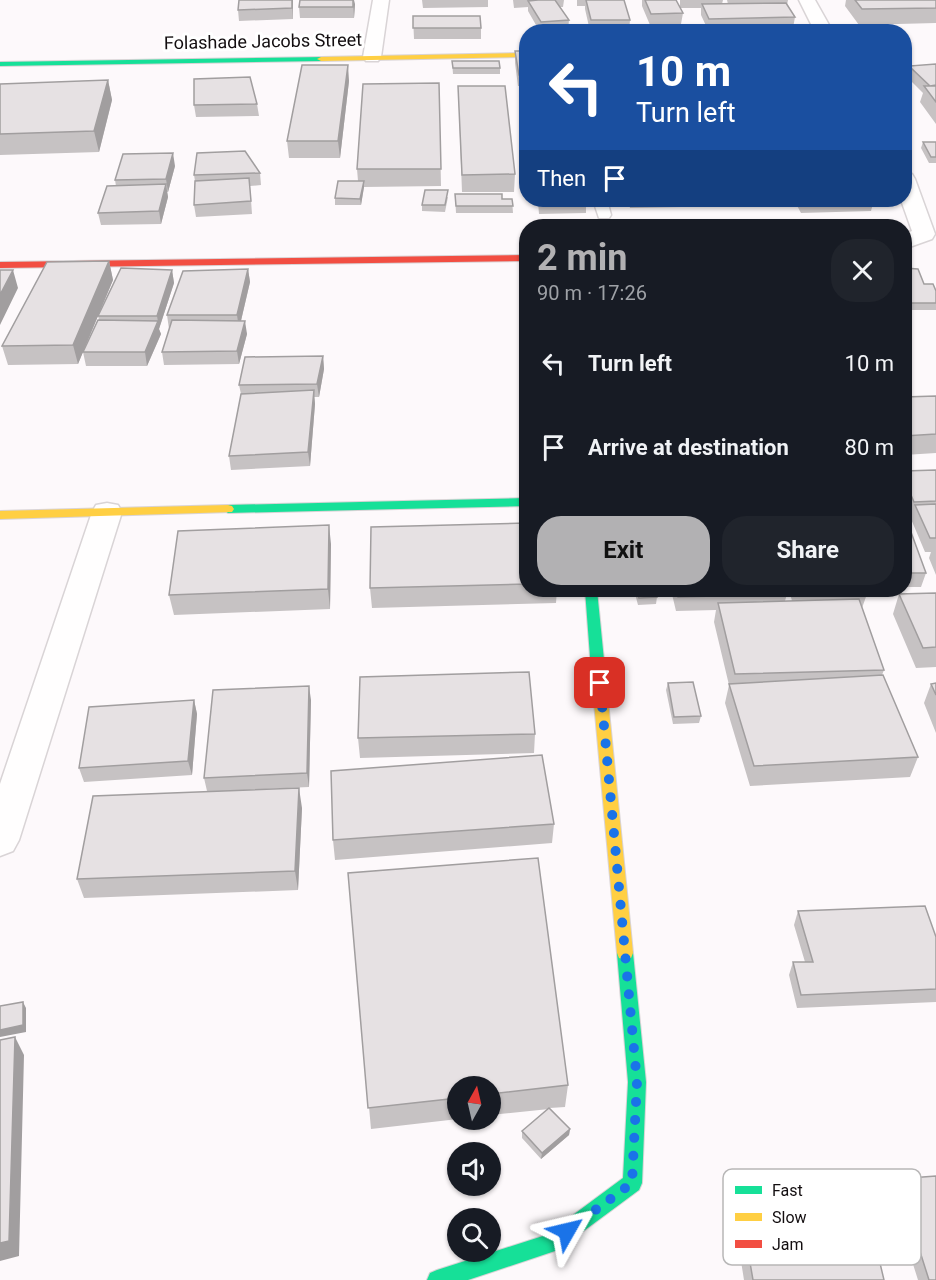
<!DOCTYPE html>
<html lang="en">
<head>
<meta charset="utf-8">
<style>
  body { margin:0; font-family:Roboto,sans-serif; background:#20242c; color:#f1f3f6; height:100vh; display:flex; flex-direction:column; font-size:22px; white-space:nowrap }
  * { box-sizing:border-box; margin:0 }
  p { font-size:20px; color:#9ea1a6 }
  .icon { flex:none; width:33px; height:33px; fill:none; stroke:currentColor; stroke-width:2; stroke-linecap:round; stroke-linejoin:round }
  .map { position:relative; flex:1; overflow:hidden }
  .drawer { position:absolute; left:519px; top:219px; width:393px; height:378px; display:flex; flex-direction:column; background:#171b24; border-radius:24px; box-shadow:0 2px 4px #0004 }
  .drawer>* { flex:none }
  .top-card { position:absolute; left:519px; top:24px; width:393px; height:183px; border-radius:24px; box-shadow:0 2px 4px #0004; background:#1a4fa0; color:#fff; overflow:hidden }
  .needle { width:39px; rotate:8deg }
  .tools { position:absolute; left:447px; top:1076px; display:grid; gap:12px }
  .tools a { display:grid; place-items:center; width:54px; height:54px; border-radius:50%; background:#171b24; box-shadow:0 2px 4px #0004; font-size:30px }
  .pin { position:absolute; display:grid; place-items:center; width:51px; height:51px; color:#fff; margin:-26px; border-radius:12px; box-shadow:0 3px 9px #0006 }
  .me { position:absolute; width:66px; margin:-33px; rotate:53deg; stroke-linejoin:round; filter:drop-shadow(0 0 4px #0008) }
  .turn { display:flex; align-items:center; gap:21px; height:126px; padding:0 18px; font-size:27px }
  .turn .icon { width:78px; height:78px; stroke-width:2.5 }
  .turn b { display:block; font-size:42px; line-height:51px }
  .then { display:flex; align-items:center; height:57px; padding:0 18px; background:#0003; gap:12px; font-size:22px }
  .round { display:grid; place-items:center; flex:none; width:63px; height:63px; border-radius:24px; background:#20242c }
  .head { display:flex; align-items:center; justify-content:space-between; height:102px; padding:0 18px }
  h1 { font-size:36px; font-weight:700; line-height:45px; color:#b2b1b3 }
  .primary-button { display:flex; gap:12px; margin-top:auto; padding:12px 18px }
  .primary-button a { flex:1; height:69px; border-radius:24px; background:#b2b1b3; color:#111; font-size:24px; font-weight:700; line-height:69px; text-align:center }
  .primary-button a+a { background:#20242c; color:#f1f3f6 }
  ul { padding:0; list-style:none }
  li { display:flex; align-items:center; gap:18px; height:84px; padding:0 18px }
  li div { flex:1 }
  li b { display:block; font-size:22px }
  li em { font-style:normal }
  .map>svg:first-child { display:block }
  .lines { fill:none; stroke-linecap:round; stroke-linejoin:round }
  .lane-casing { stroke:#d9d4d6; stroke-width:3 }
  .street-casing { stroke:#d9d4d6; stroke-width:3 }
  .fast-casing { stroke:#d9d4d6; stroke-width:2 }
  .slow-casing { stroke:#d9d4d6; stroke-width:2 }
  .jam-casing { stroke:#d9d4d6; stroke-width:2 }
  .lane { fill:#fffefe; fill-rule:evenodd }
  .street { fill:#fffefe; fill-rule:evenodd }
  .fast { fill:#16e098; fill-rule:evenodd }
  .slow { fill:#ffcf43; fill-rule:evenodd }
  .jam { fill:#f24e42; fill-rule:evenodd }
  .wall { fill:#c6c2c3 }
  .shaded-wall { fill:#a19e9f }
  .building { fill:#e6e1e3; stroke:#a19e9f; stroke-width:1.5 }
  .route { stroke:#1a73e8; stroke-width:10; stroke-dasharray:0 18 }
  .labels { text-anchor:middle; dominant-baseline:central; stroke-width:6; stroke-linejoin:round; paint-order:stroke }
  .far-street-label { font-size:18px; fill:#130e10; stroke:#fff }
  .key { fill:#fff; stroke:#b8b7b7; stroke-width:1.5 }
  .key-label { font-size:16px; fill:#130e10 }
</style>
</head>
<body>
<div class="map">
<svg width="936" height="1280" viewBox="0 0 936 1280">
  <rect width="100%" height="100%" fill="#fdf9fb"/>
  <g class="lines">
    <g class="lane-casing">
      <path id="lane" d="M593 200H607L611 215 609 218H599Z"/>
    </g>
    <g class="street-casing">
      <path id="street" d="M373 0H389L381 57 378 61H366L363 57Z
        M799 0H815L833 32H815Z
        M904 173 912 174 915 179 935 234 932 239 904 249V234L912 231 901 200H904Z
        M107 503 118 505 122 512 19 840 13 851 0 856V784L92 512 96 505Z"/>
    </g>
    <g class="fast-casing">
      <path id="fast" d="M324 57 325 59 321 61 0 66V62Z
        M526 498V506L228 513 222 509 228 505Z
        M585 590H597L605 670 598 675 591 670Z
        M625 946 631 948 633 953 646 1082 642 1183 639 1190 558 1250 468 1280H427L430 1273 437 1270 546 1235 623 1178 628 1082 617 953 619 948Z"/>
    </g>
    <g class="slow-casing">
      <path id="slow" d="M526 53V57L321 61 317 59 321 57Z
        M228 505 232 506 234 509 232 512 0 519V511Z
        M598 665 605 670 633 953 631 958 625 960 619 958 617 953 591 670Z"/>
    </g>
    <g class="jam-casing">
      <path id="jam" d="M526 255V261L0 268V262Z"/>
    </g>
    <use href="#lane" class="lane"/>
    <use href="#street" class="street"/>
    <use href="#fast" class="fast"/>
    <use href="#slow" class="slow"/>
    <use href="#jam" class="jam"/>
  </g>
  <path class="wall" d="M293 0V19L239 21 238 10Z
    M422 0H488V7L423 8Z
    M513 0H564L563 7H560L569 20 568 31 540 32 528 11V7L514 8Z
    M577 0H624L630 20 629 31H590L585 9V6H577Z
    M642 0H676L683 13 681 24 650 25 642 6Z
    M680 0H723L722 4H728L727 0H788L787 5 795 17 793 28 708 30 701 15V8H680Z
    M843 0H936V23L859 25 845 6 846 0Z
    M355 4 354 18H300L299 7Z
    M413 16 481 28V39H414Z
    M515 51H526V117H522L521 86H518L515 63Z
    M452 61 500 68V74H453Z
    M936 64V124L920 102 923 93 907 77 909 66Z
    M108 80 112 100 99 152 0 155V84Z
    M349 81 340 158H289L287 141Z
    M439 83 441 186 364 187 361 205H335V198L358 181 357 169Z
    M458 86 515 174 514 192H462Z
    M257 104 259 116 196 117 194 105Z
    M923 142H936V163H929L921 148Z
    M175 166 168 192H167L168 197 161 224 101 225 98 213 116 186 115 180Z
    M260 173 261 185 250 186 252 214 196 217 194 205 195 181 194 175Z
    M455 194 502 199H512L513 213H456Z
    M448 197 445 212 422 211V205Z
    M531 200H586V213L539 214 538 202H531Z
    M628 200H683L682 207 630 208Z
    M700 200H777L776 203 703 205Z
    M794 200H874L871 211 801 213Z
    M877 200H892V201H878Z
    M109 261 113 280 78 364 8 365 2 346Z
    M904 268 924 284 936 291V310H909L904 298Z
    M248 269 250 282 241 321 247 334 239 364 164 365 162 352 169 329 167 315Z
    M172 270 174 283 159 329 161 334 147 366H86L83 352 99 320 98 316Z
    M323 356 324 369 319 397H314L315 404 310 466 231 470 229 456 241 394 239 385Z
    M936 396V453L904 455V397Z
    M936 470V575L929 558 931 552H925L911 519 912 516H909L904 503V471Z
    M904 513 926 573 921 587H904Z
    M526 523V590H557L556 603 372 608 370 588Z
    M331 544 330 609 174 615 169 595Z
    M634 590H655L657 597 656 604 638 605Z
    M671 590H785L787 594 785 601H792L789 590H865L867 594 862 608 884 670 882 675 918 757 910 777 750 786 725 703 729 685 714 622 716 610 676 611Z
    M936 593V667L916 668 893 614 899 594Z
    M668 683 701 716 699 723 673 724 666 690Z
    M936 683V733L924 703 931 684Z
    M194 700 197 714 192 775 84 782 79 768Z
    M311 700 309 787 244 790 302 808 298 890 84 898 77 879 207 791 204 778Z
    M535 734 534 753 360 758 358 738Z
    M554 824 552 843 335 860 333 840Z
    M538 858 568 1085 565 1107 550 1108 570 1129 569 1135 541 1159 522 1138V1131L549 1109 490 1115V1086H458V1119L371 1129 348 873Z
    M798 911 936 937V1002L797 1008 789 975 793 962H805L794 925Z
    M897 1179 936 1280H918L890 1191Z
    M736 1181 884 1280H744L731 1198Z"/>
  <path class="shaded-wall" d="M292 0H293V19Z
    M353 0H354L355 4 354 18Z
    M348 65 349 81 340 158 338 141Z
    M108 80 112 100 99 152 94 131Z
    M173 153 175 166 168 192 166 179Z
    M364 181V187L361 205 360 199Z
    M166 184 168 197 161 224 159 211Z
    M109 261 113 280 78 364 73 345Z
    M248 269 250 282 239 329 237 315Z
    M13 270 18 288 0 325V295Z
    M172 270 174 283 159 329 161 334 147 366 145 352 158 322 157 316Z
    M245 321 247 334 239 364 237 351Z
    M323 356 324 369 319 397 317 384Z
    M314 390 315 404 310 466 308 452Z
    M329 525 331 544 330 609 328 589Z
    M309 686 311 700 309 787 307 773Z
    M194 700 197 714 192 775 188 761Z
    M299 788 302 808 298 890 295 871Z
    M23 1002 26 1008V1032L0 1037V1030Z
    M15 1037 24 1055 19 1256 0 1261V1243Z
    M570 1129 569 1135 541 1159 542 1153Z"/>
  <path class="building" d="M239 0H292V8L238 10Z
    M300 0H353V7H299Z
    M538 0H555L569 20 541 22 528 1Z
    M586 0H624L630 20H591Z
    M645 0H676L683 13 651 14Z
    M855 0H936V8L862 9Z
    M786 3 795 17 709 19 702 4Z
    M413 16H480L481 28H413Z
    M515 51H526V75H519Z
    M452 61H499L500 68H453Z
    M936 64V85L930 86 909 66Z
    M302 65H348L338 141H287Z
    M250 77 257 104 194 105V79Z
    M108 80 94 131 0 134V84Z
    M521 80H526V106H523Z
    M439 83 441 169H357L363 84Z
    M458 86H505L515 174 462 175Z
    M924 86H936V102Z
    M923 142H936V157H931Z
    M245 151 260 173 194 175 197 153Z
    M173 153 166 179 115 180 123 154Z
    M249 178 251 201 194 205 195 181Z
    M338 181H364L360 199 335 198Z
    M166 184 159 211 98 213 107 186Z
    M425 190H448L445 205H422Z
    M455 194H502V199H512L513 206H456Z
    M540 200H586L587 201H540Z
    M803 200H837L803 201Z
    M109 261 73 345 2 346 47 262Z
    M121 268 172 270 157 316H98Z
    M904 268 918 269 924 284H933L936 291V303H911L904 287Z
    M248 269 237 315H167L183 271Z
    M0 270H13L0 295Z
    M98 320 158 321 145 352H83Z
    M172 320 245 321 237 351 162 352Z
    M323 356 317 384 239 385 245 357Z
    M314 390 308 452 229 456 241 394Z
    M936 396V434L904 436V397Z
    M936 470V501L914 502 904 479V471Z
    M936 504V538H930L915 505Z
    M904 513 926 573H904Z
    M526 523V584L370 588 371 527Z
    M329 525 328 589 169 595 178 531Z
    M636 590H655L657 597 639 598Z
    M676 590H785L787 594 678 597Z
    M797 590H865L867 594 798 595Z
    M936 593V647L923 648 899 594Z
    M859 599 884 670 735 674 718 603Z
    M529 672 535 734 358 738 360 677Z
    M883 675 918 757 754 766 729 684Z
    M693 682 701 716 674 717 668 683Z
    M936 683V695L931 684Z
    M309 686 307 773 204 778 213 690Z
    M194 700 188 761 79 768 89 707Z
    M542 755 554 824 333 840 331 771Z
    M299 788 295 871 77 879 93 796Z
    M538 858 568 1085 490 1094V1086H458V1098L368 1108 348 873Z
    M925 906 936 937V989L801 995 793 962H813L798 911Z
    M23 1002V1025L0 1030V1006Z
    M15 1037 9 1241 0 1243V1040Z
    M549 1108 570 1129 542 1153 522 1131Z
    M936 1176V1280H929L897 1179Z
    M860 1179 884 1280H753L736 1181Z"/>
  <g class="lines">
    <path class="route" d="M567 1231 632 1183 637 1082 600 683"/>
  </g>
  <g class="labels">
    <g class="far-street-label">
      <text transform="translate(263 41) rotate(-1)">Folashade Jacobs Street</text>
    </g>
  </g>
  <rect x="723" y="1169" width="198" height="96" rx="9" class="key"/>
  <rect x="735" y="1186" width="27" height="8" fill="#16e098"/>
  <rect x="735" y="1213" width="27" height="8" fill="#ffcf43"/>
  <rect x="735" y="1240" width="27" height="8" fill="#f24e42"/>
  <g class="key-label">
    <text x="772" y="1196">Fast</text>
    <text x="772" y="1223">Slow</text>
    <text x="772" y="1250">Jam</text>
  </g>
</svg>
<div class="tools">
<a><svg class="needle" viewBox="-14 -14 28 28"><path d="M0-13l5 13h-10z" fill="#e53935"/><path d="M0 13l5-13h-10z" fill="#9ea1a6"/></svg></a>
<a><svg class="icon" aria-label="sound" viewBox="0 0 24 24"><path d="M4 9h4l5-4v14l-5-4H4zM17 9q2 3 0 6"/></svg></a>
<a><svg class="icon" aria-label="search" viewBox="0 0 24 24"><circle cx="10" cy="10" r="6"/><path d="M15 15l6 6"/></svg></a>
</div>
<div class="pin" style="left:600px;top:683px;background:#d93025"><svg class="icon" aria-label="arrive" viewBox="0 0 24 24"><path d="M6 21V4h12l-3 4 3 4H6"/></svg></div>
<svg class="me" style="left:567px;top:1231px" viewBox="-20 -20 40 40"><path d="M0-17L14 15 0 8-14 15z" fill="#1a73e8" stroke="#fff" stroke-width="4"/></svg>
<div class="top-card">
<div class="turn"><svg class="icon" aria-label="left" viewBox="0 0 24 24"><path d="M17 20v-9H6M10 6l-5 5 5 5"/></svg><div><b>10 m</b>Turn left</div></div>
<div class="then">Then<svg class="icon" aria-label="arrive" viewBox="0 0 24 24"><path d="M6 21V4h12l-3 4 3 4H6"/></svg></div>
</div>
<section class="drawer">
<div class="head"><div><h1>2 min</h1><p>90 m · 17:26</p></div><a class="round"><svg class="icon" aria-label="close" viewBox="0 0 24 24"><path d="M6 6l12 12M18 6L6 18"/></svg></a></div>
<ul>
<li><svg class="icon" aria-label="left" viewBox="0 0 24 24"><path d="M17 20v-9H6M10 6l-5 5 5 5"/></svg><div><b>Turn left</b></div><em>10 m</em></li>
<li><svg class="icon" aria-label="arrive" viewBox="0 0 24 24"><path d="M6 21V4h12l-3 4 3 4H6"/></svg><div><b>Arrive at destination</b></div><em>80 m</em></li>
</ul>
<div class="primary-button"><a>Exit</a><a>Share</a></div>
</section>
</div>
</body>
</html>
